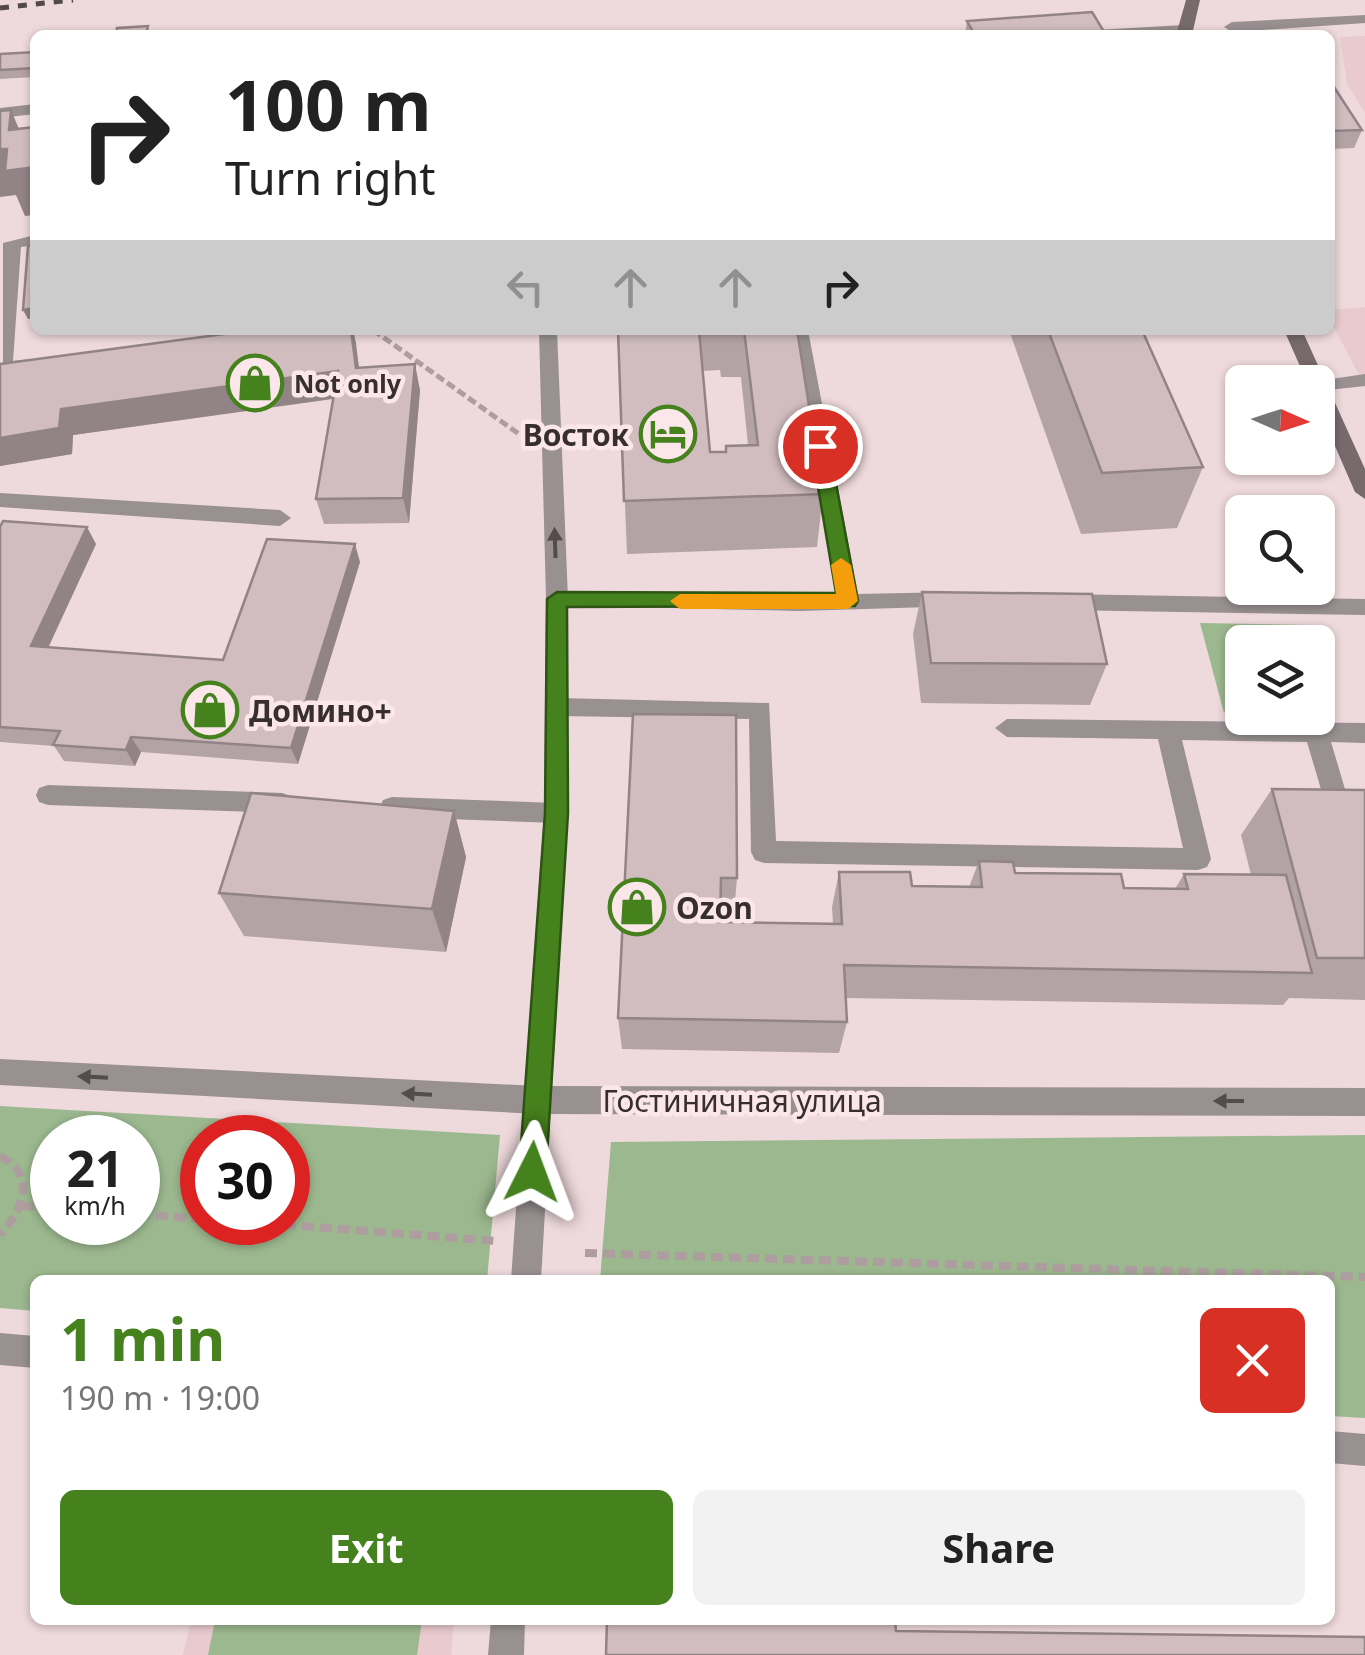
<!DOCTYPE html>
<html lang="en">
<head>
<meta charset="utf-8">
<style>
  body { margin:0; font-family:"Noto Sans",sans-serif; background:#f2f2f2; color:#222; height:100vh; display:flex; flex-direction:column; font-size:38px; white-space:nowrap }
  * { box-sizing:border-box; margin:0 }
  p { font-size:32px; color:#767676 }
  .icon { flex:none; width:55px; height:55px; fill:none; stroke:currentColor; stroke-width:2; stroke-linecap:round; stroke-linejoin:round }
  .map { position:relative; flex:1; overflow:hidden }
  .panel { position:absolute; left:30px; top:1275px; width:1305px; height:350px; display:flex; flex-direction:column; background:#fff; border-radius:15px; box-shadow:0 2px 8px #0004 }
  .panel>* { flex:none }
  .top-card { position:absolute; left:30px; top:30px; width:1305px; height:305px; border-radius:15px; box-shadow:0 2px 8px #0004; background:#fff; color:#222; overflow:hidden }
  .needle { width:65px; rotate:93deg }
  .tools { position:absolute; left:1225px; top:365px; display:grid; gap:20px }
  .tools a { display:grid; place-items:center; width:110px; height:110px; border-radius:15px; background:#fff; box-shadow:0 2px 8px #0004; font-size:50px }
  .speed { position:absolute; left:30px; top:1115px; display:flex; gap:20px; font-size:50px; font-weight:700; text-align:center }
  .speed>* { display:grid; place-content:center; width:130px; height:130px; border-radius:50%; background:#fff; box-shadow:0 2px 8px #0004; line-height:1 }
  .speed small { font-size:25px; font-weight:400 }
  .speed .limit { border:15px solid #d22; background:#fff; color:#111 }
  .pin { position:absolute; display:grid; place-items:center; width:85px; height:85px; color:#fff; margin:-42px; border:5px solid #fff; border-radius:50%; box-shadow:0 2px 10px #0007 }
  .me { position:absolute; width:110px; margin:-55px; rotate:3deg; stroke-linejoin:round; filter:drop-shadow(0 0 8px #0008) }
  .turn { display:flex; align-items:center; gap:35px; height:210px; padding:0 30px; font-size:45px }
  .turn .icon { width:130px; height:130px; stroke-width:2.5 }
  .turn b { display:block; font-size:70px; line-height:85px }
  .lanes { display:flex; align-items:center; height:95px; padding:0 30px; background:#0003; justify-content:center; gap:50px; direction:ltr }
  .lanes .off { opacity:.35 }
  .round { display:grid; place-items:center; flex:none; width:105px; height:105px; border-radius:15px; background:#f2f2f2 }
  .headline { display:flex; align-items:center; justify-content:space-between; height:170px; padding:0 30px }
  h1 { font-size:60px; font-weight:700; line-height:75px; color:#45811d }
  .action { display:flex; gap:20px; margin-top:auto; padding:20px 30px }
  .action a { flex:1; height:115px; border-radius:15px; background:#45811d; color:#fff; font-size:40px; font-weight:700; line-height:115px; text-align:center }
  .action a+a { background:#f2f2f2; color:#222 }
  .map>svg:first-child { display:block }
  .built { fill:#e8cacf }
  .green { fill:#9cb88f; fill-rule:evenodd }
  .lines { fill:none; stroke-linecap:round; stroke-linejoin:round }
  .path-far1 { stroke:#ad9d9f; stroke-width:5; stroke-dasharray:9 4; stroke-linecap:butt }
  .path { stroke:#ad9d9f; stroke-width:8; stroke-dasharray:12 6; stroke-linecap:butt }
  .service { fill:#989091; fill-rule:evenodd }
  .minor { fill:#989091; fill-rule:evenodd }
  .tertiary { fill:#989091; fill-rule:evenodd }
  .secondary { fill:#776a6c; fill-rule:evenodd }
  .rail { stroke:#53494a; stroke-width:5; stroke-dasharray:9 9; stroke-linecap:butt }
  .wall { fill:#b4a3a5; fill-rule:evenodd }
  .shaded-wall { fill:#928486 }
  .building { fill:#d1bdc0; stroke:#928486; stroke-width:2.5 }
  .oneway { fill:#534b4c }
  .route { fill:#45811d; stroke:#2d5413; stroke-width:2.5 }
  .slow { fill:#f59e0b }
  .labels { text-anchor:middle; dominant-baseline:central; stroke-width:9; stroke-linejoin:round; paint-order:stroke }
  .far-poi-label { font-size:25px; font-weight:bold; fill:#362e2f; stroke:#fbe6e9; text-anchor:start }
  .poi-label { font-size:30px; font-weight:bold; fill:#362e2f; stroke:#fbe6e9; text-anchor:start }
  .street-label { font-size:30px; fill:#362e2f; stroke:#fbe6e9 }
</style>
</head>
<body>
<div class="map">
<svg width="1365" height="1655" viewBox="0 0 1365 1655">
  <rect width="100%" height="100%" fill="#eed9dc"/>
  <path class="built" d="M1365 36V113L1347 84 1340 37Z
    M1365 307V386L1330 320V310Z
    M191 1620H454L451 1655H183Z"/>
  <path class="green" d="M1200 623 1311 625 1294 642H1242V695L1224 713Z
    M0 1106 500 1135 487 1280H35V1311L0 1308ZM52 1138H138V1222H52ZM202 1138H288V1222H202Z
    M1365 1135V1418L1330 1416V1280H600L611 1142Z
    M215 1620H422L417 1655H208Z"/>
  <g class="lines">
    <path class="path-far1" d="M373 330 519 434
      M600 435H622"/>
    <path class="path" d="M0 1156C37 1174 23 1210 0 1235
      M22 1206 52 1208
      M138 1214 202 1219
      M248 1222 496 1241
      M585 1253 1365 1277"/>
    <path class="service" d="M1365 15V23L1232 32 1224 27 1232 22Z
      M35 235V245L21 247 13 361 31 359 41 365 31 371 3 374V243Z
      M790 330H808L858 594 955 592 966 600 963 606 799 611 549 605 546 599 549 593 557 591 836 594Z
      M1365 374V386L1319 391 1318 382H1311Z
      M0 493 280 510 291 518 280 526 0 507Z
      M1060 594 1365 599V615L1060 610 1049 602Z
      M559 698 769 703 776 841 1183 848 1158 739 1007 737 995 728 1007 719 1365 723V743L1331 742 1350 806 1347 813C1335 817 1323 817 1311 813L1308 806 1311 799 1323 796 1307 742 1182 740 1211 859 1207 867 1198 870 764 863 755 860 751 852 749 719 559 716 547 707Z
      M48 785 282 793 291 796 294 803 291 810 282 813 48 805 39 802 36 795 39 788Z
      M392 797 556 803 565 806 568 813 565 820 556 823 392 817 383 814 380 807 383 800Z"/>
    <path class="minor" d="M1185 25 1190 27V33L1086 35 1094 30Z
      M35 104V114L0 118V108Z
      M539 330H557L568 599V813L541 1280H511L544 813 546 599Z
      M491 1620H525L524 1655H488Z"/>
    <path class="tertiary" d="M0 1059 537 1086 1365 1088V1116L537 1114 0 1085Z
      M0 1333 35 1336V1368L0 1365Z
      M1330 1431 1365 1434V1466L1330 1463Z"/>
    <path class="secondary" d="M1186 0H1200L1192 35H1176Z
      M1284 330H1302L1365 469V499L1355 492 1318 407V382H1307Z"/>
    <path class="rail" d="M0 8 73 0"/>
  </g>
  <path class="wall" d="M967 21 1106 35H965Z
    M35 52V77L0 79V54Z
    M1330 88 1362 130 1354 148 1330 149Z
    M254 330H353L359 368 420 390 409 523 324 524 316 499 333 399 73 435 72 454 0 466V364Z
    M618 330H797L823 494 817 547 627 554ZM720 370 721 377H741L748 445 725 452H710L702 371Z
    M1009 330H1142L1203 467 1177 528 1081 534Z
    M0 527 96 544 48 648 223 660 360 562 298 764 141 752 135 766 64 761 54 746 0 742Z
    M922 592 1107 664 1090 705 921 703 913 634Z
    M633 714 737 878 734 914H720V922L833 924 832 907 839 872 912 886 969 887 979 861 1015 873 1124 888 1175 889 1184 874 1251 875 1241 835 1272 789 1365 790V1000L1289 998 1283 1005 846 998 847 1022 839 1053 622 1049 618 1018Z
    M454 811 466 857 446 952 244 936 219 893Z"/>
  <path class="shaded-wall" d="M11 110 35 167V215L25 216 16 195 0 197V149Z
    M35 308V318L28 319 23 310Z
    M53 330H88L56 334Z
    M351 330H353L356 343 362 394 356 368Z
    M415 364 420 390 409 523 403 498Z
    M338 371 345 397 73 435 72 454 0 466V438L61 409Z
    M87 527 96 544 41 663 31 646Z
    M355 544 360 562 298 764 291 748Z
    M131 737 141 752 135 766 126 750Z
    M454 811 466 857 446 952 432 909Z"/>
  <path class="building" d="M1092 12 1106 35H975L967 21Z
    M148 26 146 35H116L117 28Z
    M35 52V68L0 70V54Z
    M1334 87 1362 130 1330 131V88Z
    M11 110 9 130 35 127V167L5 171 7 149H0V111Z
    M35 245V308L23 310 28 246Z
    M254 330H351L356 368 415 364 403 498 316 499 338 371 61 409 59 428 0 438V364Z
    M618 330H699L710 452H726V446L758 445 744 330H797L823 494 624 501Z
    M1048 330H1142L1203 467 1102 473Z
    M3 521 87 527 31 646 223 660 267 539 355 544 291 748 131 737 126 750 53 745 60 731 0 727V527Z
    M922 592 1092 594 1107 664 931 663Z
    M633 714 736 715 737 878H721L720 922 842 924 839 872H910L912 886 982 887 979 861 1013 862 1015 873 1121 874 1124 888 1188 889 1184 874 1286 875 1312 973 844 965 847 1022 618 1018Z
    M1272 789 1365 790V958H1317Z
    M251 793 454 811 432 909 219 893Z
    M607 1620H895L896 1631 1365 1637V1655H606Z"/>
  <defs><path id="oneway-solid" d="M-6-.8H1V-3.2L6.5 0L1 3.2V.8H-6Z" transform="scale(2.5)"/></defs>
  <g class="oneway">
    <use href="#oneway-solid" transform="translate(555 543) rotate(-92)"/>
    <use href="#oneway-solid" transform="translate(93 1077) rotate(-177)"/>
    <use href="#oneway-solid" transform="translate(417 1094) rotate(-177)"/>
    <use href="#oneway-solid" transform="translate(1229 1101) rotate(-180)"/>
  </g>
  <path class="route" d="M820 440 829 446 858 601 855 606 567 607 568 813 546 1172 542 1181 532 1185 523 1181 519 1172 545 813 547 599 557 592 836 593 811 446Z"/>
  <path class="slow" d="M841 558 851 565 858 601 848 609H680L670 601 680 594H836L831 565Z"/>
  <defs>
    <g id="shop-ring" transform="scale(2.875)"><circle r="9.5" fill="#fbe6e9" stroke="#45811d" stroke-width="1.5"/><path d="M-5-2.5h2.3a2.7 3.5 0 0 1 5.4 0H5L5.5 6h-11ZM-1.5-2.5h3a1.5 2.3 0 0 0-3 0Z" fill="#45811d"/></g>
    <g id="hotel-ring" transform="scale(2.875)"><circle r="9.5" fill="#fbe6e9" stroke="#45811d" stroke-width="1.5"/><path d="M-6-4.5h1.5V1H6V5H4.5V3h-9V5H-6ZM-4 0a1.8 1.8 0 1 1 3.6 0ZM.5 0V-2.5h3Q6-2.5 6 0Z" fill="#45811d"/></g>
  </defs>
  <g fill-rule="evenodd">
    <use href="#shop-ring" x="255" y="383"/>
    <use href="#hotel-ring" x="668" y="434"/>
    <use href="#shop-ring" x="210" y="710"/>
    <use href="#shop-ring" x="637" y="907"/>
  </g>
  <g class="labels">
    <g class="far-poi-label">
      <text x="294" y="383">Not only</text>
    </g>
    <g class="poi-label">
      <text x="629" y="434" text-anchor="end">Восток</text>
      <text x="249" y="710">Домино+</text>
      <text x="676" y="907">Ozon</text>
    </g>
    <g class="street-label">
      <text x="742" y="1100">Гостиничная улица</text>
    </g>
  </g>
</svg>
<div class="tools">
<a><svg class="needle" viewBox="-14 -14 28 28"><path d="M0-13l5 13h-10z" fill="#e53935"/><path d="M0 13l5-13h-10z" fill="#767676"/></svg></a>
<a><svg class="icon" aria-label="search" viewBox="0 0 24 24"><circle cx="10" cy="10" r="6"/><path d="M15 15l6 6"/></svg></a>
<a><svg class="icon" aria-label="layers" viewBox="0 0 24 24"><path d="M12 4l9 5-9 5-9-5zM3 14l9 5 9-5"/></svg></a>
</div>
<div class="speed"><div>21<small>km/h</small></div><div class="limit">30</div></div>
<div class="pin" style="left:820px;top:446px;background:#d93025"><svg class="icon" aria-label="arrive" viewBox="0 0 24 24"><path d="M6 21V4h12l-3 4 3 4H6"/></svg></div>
<svg class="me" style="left:532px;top:1172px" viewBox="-20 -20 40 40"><path d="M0-17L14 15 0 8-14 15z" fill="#45811d" stroke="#fff" stroke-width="4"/></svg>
<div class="top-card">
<div class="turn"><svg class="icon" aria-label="right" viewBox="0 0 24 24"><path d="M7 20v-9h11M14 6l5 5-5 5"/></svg><div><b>100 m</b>Turn right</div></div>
<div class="lanes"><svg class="icon off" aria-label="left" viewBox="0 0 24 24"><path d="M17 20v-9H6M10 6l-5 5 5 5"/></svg><svg class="icon off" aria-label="ahead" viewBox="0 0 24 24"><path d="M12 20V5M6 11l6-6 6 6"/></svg><svg class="icon off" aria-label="ahead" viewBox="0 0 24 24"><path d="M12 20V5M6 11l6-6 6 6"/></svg><svg class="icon" aria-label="right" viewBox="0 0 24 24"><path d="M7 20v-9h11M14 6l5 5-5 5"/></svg></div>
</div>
<section class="panel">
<div class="headline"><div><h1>1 min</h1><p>190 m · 19:00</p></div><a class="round" style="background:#d93025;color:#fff"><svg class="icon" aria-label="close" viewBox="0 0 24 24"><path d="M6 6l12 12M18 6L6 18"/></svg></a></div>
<div class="action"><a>Exit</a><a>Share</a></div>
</section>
</div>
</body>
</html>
